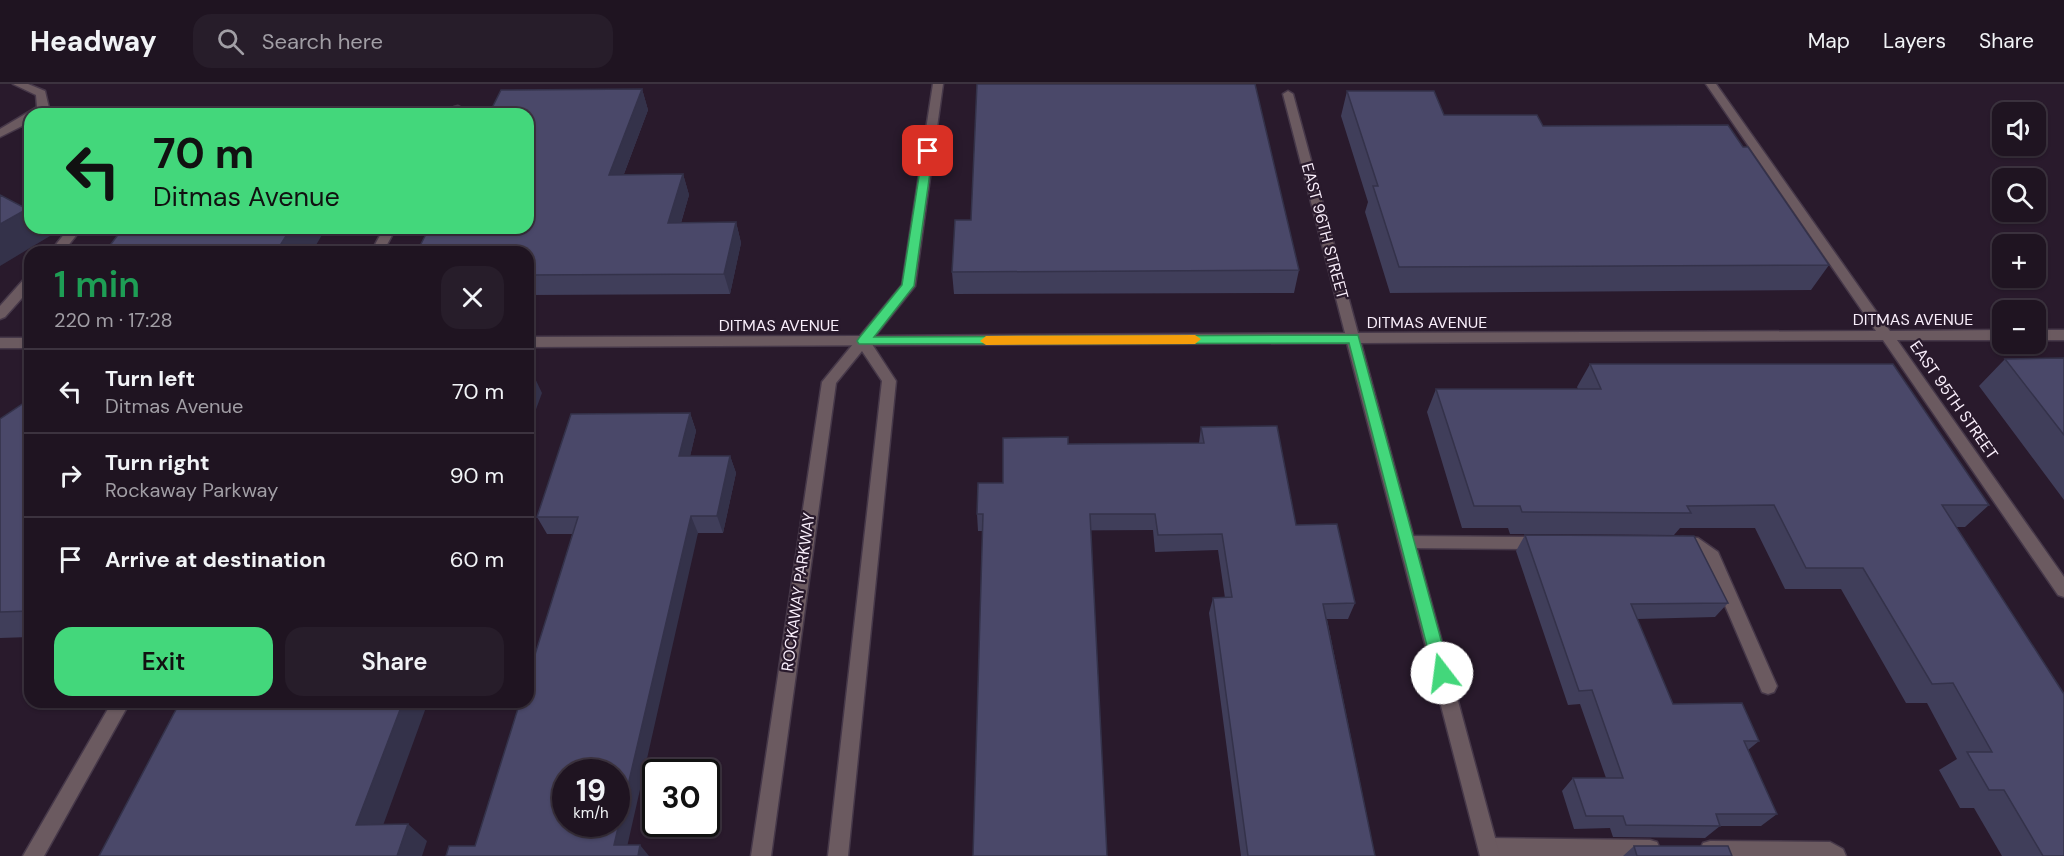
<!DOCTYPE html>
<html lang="en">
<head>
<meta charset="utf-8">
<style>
  body { margin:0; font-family:"DM Sans",sans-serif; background:#271d2a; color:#f1f3f6; height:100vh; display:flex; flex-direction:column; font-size:22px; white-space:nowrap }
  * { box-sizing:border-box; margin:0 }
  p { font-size:20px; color:#a19ea5 }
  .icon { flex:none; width:33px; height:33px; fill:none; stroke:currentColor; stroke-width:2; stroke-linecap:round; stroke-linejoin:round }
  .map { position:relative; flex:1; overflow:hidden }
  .panel { position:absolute; left:24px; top:162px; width:510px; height:462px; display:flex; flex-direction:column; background:#1f1421; border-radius:18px; box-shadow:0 2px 4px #0004,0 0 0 2px #3c333f }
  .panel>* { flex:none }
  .hud { position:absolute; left:24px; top:24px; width:510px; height:126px; border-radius:18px; box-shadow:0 2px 4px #0004,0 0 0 2px #3c333f; background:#43d77b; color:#111; overflow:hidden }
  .fabs { position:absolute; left:1992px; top:18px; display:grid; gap:12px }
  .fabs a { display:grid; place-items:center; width:54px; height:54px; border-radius:12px; background:#1f1421; box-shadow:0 2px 4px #0004,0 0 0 2px #3c333f; font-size:30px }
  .speed { position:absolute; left:552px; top:675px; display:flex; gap:12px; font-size:30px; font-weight:700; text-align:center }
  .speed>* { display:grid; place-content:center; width:78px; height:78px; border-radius:50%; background:#1f1421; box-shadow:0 2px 4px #0004,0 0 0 2px #3c333f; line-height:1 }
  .speed small { font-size:15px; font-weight:400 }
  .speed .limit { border:3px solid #111; border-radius:9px; background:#fff; color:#111 }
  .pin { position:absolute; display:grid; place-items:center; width:51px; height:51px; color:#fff; margin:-26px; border-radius:12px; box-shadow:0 3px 9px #0006 }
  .me { position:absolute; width:66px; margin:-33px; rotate:345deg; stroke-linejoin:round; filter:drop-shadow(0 0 4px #0008) }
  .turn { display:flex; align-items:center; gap:21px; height:126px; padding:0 30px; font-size:27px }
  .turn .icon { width:78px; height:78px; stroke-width:2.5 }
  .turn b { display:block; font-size:42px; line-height:51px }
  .round { display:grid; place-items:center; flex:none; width:63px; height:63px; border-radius:18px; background:#271d2a }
  .headline { display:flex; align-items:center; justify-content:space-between; height:102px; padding:0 30px }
  h1 { font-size:36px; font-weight:600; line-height:45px; color:#1e9e55 }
  .primary-button { display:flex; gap:12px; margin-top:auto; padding:12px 30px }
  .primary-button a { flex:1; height:69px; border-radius:18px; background:#43d77b; color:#111; font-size:24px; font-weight:600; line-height:69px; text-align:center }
  .primary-button a+a { background:#271d2a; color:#f1f3f6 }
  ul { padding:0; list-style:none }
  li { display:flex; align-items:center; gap:18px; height:84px; padding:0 30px; border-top:2px solid #3c333f }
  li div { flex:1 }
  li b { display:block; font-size:22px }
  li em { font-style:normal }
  header { display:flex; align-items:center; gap:36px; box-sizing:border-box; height:84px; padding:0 30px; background:#1f1421; border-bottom:2px solid #3c333f }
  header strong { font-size:28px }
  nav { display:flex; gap:33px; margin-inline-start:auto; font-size:21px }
  .search { width:420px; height:54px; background:#271d2a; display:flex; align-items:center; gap:15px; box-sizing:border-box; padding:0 21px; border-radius:18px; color:#a19ea5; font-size:22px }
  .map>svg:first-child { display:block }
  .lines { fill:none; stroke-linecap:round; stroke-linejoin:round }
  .service-casing { stroke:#463849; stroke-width:3 }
  .minor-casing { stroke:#463849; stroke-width:3 }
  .tertiary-casing { stroke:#463849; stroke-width:3 }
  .service { fill:#6b5a60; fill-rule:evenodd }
  .minor { fill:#6b5a60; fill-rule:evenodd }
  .tertiary { fill:#6b5a60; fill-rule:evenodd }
  .wall { fill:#403e5a }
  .shaded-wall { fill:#34324a }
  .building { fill:#4a4869; stroke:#34324a; stroke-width:1.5; fill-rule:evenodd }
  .route { fill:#43d77b; stroke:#2c8c50; stroke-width:1.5 }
  .slow { fill:#f59e0b }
  .labels { text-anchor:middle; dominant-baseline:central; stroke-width:4.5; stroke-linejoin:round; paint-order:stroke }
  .street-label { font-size:16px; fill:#f9eefb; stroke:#291a2c }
</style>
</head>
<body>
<header>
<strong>Headway</strong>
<div class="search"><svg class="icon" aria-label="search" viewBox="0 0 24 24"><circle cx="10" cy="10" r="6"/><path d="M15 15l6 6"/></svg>Search here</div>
<nav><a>Map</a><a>Layers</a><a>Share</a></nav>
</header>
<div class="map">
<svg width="2064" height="772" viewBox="0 0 2064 772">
  <rect width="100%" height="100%" fill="#291a2c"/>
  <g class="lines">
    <g class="service-casing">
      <path id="service" d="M13 0H28L45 7 49 24 41 30H30V38L0 53V45L37 23 36 11Z
        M69 144H82L63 168H50Z
        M30 193V205L5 233 0 235V222L25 194Z
        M1407 452 1539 453 1545 454 1547 459 1545 464 1539 465 1407 464 1401 463 1399 458 1401 453Z
        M1683 453 1698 454 1718 468 1777 602 1774 608 1768 610 1762 608 1706 477 1689 465 1677 464 1675 459 1677 454Z
        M1488 754 1650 756 1657 758 1660 765 1656 772H1487L1481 770 1478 763 1481 756Z
        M1710 757 1830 758 1843 765 1846 772H1703L1700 766 1703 759Z"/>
    </g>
    <g class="minor-casing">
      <path id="minor" d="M933 0H943L915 202 875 252 1345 249 1283 10 1288 7 1293 10 1358 249 1876 247 1706 0H1716L1890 247 2002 246V256H1897L2064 493V513L2058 511 1883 256 1361 259 1500 772H1480L1347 259 528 263V253L860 252 902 201Z
        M458 22 464 25 460 30H448L454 23Z
        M384 144H396L383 168H371Z
        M2036 246H2064V256H2036Z
        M0 254H30V264H0Z
        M112 618H130L44 772H23Z"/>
    </g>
    <g class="tertiary-casing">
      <path id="tertiary" d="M863 252 868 254 896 297 848 772H828L882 297 862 267 836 299 771 772H751L822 298 858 254Z"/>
    </g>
    <use href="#service" class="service"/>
    <use href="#minor" class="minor"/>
    <use href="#tertiary" class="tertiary"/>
  </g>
  <path class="wall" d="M642 5 648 26 624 90H683L689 111 681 139 736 138 741 159 730 210 528 211V168Z
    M1347 7 1444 31 1543 42 1743 63 1829 181 1811 206 1390 209 1365 128 1368 118 1341 32Z
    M1299 186 1294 209 954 210 952 188Z
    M2064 274V416L1979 302 2005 275Z
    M1590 280 1989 421 1965 443H1956L2064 772H2002L1974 724H1960L1939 686 1957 675 1927 619H1906L1841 505H1785L1755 444H1680L1674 451 1510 450 1508 444H1462L1427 328 1436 305H1578L1577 303Z
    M30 315V553L0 554V335Z
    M690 329 696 347 690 372H730L736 389 723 449H698L475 762 573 450H547L537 433Z
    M1201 343 1296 441 1355 519 1348 535H1327L1375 772H1241L1209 529 1213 514H1225L1218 466 1155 468 1153 446 978 447 977 430 1003 399 1068 360 1199 359Z
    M1525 451 1728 519 1715 533 1637 535 1673 620 1759 657 1748 666 1777 730 1761 742H1720L1705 754 1613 753 1610 744 1574 745 1562 707 1573 694H1606L1580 620 1568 621 1516 467Z
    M1634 762 1732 772H1623Z"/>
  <path class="shaded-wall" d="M642 5 648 26 616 111 609 91Z
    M683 90 689 111 675 159 668 139Z
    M27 125 30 128V144H43L50 152 0 182V140Z
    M736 138 741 159 730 210 724 190Z
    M291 144H326L312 168H276Z
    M531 286 542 309 528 347V293Z
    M690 329 696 347 686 390 679 372Z
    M730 372 736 389 723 449 717 432Z
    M691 432 698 449 625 772 614 761Z
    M403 618H428L377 758 356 741Z
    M408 740 427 757 422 772H397Z
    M640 761 649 772H638Z"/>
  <path class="building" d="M977 0H1255L1299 186 952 188 955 136H971Z
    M642 5 609 91 683 90 668 139 736 138 724 190 528 191V168H417L429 144H528V30H489L501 6Z
    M1347 7H1434L1444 31H1537L1543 42 1728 41 1743 63H1748L1829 181 1399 183 1373 102H1378Z
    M0 111 27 125 0 140Z
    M123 144H291L276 168H105Z
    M2064 274V351L2005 275Z
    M1590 280H1893L1989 421H1942L2064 610V772H2043L2004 706H1989L1967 668H1992L1953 599 1932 600 1863 484H1806L1774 421 1687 422 1691 429 1522 428 1520 422H1474L1436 305H1601Z
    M30 315V527L0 528V335Z
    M690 329 679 372H730L717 432H691L614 761H640L638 772H446L449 762H475L520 618H528V593L578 433H537L571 330ZM566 688H616V740H566Z
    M1277 342 1296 441 1337 440 1355 519 1323 520 1375 772H1248L1213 514 1232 513 1222 450 1158 451 1155 430H1090L1107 772H973L983 430H977L978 399H1003V354L1068 353V360L1204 359 1201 343Z
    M1525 451 1694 452 1728 519 1631 520 1673 620 1742 619 1759 657H1744L1777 730H1716L1720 742 1626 741 1623 732H1586L1573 694H1623L1592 606 1579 607Z
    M180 618H403L356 741 408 740 397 772H99Z
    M1634 762H1728L1732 772H1637Z"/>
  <path class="route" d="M928 64 933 67 914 202 874 253 1358 251 1450 589 1447 594 1442 596 1436 594 1434 589 1349 259 859 260 857 257 859 254 902 201 923 67Z"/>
  <path class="slow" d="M1195 251 1201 255 1195 260 986 261 980 257 986 252Z"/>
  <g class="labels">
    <g class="street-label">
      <text transform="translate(1325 147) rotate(75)">EAST 96TH STREET</text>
      <text x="1913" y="235">DITMAS AVENUE</text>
      <text x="1427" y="238">DITMAS AVENUE</text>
      <text x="779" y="241">DITMAS AVENUE</text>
      <text transform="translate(1954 316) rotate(55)">EAST 95TH STREET</text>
      <text transform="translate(798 508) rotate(-82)">ROCKAWAY PARKWAY</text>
    </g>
  </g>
</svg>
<div class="fabs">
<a><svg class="icon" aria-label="sound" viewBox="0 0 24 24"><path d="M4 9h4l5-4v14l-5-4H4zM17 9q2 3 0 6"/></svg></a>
<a><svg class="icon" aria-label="search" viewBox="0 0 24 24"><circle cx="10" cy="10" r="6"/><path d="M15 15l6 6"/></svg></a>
<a>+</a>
<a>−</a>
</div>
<div class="speed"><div>19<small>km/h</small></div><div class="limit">30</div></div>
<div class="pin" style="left:928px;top:67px;background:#d93025"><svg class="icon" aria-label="arrive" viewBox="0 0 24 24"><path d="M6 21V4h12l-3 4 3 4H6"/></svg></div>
<svg class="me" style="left:1442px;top:589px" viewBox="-20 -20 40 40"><circle r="19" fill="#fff"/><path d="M0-13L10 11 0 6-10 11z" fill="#43d77b"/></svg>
<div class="hud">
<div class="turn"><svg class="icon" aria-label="left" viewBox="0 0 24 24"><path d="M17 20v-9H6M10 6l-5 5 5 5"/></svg><div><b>70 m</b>Ditmas Avenue</div></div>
</div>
<section class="panel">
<div class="headline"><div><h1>1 min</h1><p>220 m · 17:28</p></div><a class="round"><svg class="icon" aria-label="close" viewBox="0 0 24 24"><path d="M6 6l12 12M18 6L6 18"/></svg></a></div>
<ul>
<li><svg class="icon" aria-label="left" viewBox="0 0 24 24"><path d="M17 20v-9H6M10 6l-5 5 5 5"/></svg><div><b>Turn left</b><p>Ditmas Avenue</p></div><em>70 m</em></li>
<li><svg class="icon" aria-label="right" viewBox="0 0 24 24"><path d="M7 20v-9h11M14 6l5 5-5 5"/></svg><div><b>Turn right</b><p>Rockaway Parkway</p></div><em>90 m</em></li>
<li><svg class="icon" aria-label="arrive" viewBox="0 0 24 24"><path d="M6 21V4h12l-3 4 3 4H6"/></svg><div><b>Arrive at destination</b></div><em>60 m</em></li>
</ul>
<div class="primary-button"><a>Exit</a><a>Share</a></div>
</section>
</div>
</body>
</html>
